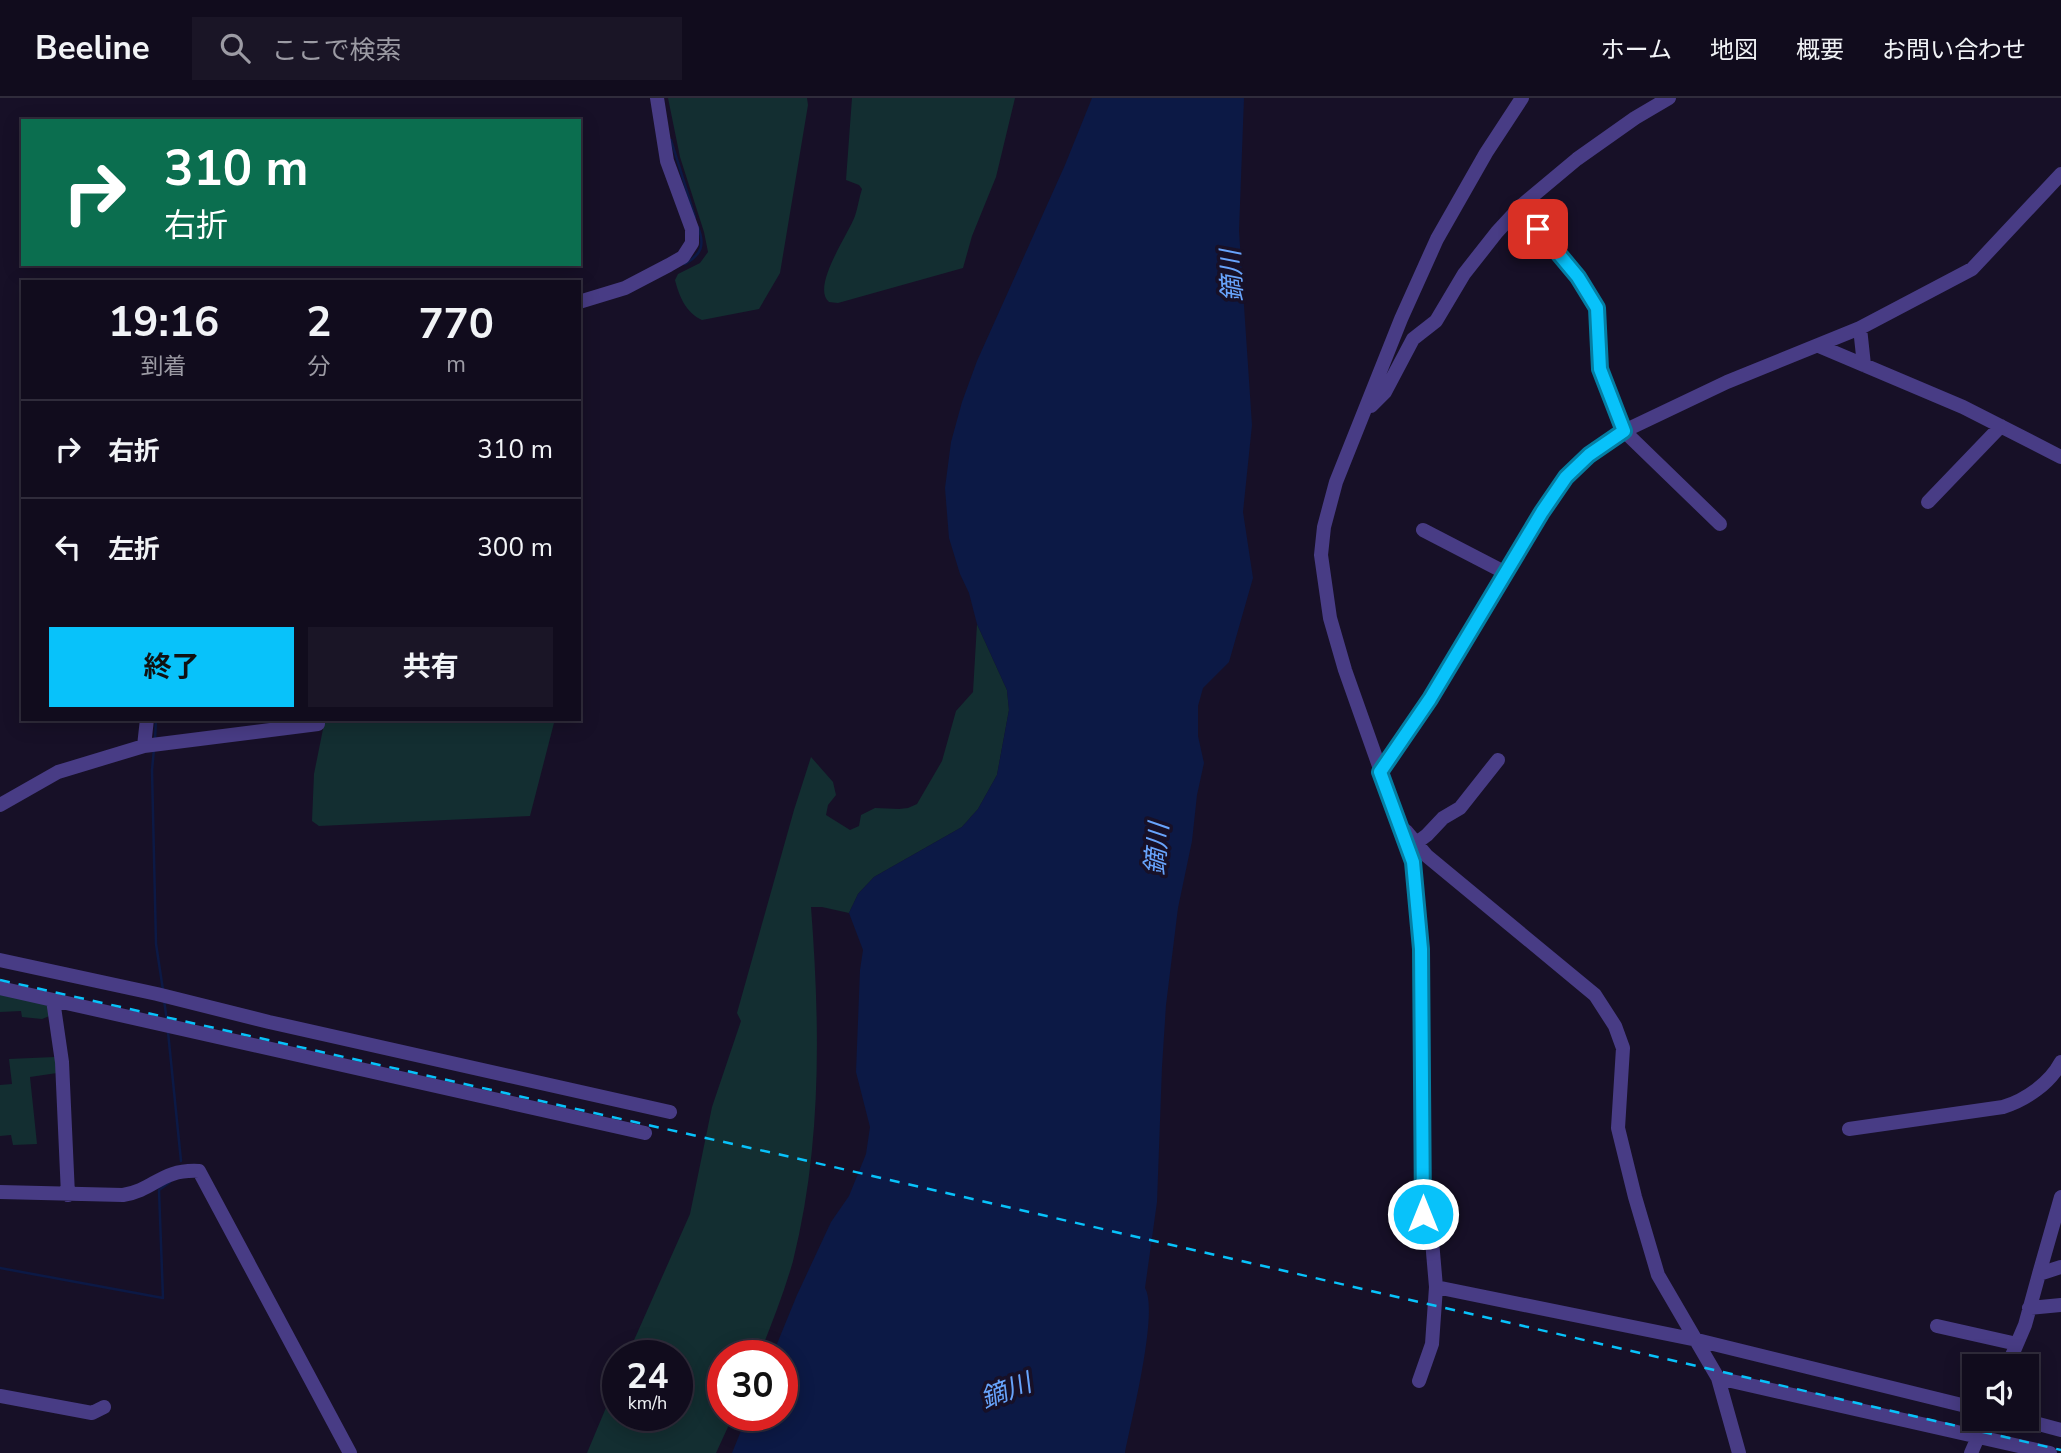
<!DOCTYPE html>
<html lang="ja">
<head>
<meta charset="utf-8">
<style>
  body { margin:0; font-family:"Nunito Sans","Noto Sans JP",sans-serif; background:#1a1526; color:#f1f3f6; height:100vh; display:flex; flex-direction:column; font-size:26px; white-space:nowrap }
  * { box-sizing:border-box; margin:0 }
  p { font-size:23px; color:#9c9ba4 }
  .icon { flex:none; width:38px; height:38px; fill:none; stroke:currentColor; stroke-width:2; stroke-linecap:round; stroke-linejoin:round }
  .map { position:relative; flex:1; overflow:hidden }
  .details { position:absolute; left:21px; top:182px; width:560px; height:441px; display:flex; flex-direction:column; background:#110c1d; border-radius:0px; box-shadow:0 4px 18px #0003,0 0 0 2px #302c3b }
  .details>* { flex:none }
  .guide { position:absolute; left:21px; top:21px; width:560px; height:147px; border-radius:0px; box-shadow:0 4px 18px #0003,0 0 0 2px #302c3b; background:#0b6e4f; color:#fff; overflow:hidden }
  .tools { position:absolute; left:1962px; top:1256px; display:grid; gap:14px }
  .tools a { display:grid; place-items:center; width:77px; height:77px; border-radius:0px; background:#110c1d; box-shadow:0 4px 18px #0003,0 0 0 2px #302c3b; font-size:35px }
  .speed { position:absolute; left:602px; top:1242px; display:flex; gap:14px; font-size:35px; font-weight:700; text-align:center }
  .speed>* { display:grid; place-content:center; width:91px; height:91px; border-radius:50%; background:#110c1d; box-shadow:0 4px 18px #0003,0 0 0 2px #302c3b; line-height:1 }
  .speed small { font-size:18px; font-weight:400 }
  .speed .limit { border:10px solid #d22; background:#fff; color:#111 }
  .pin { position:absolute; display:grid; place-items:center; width:60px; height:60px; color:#fff; margin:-30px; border-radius:14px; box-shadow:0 4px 10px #0006 }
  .me { position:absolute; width:77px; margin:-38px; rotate:0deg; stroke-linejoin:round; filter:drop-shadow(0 0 5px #0008) }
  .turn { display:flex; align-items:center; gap:24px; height:147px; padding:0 28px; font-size:32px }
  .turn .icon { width:91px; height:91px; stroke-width:2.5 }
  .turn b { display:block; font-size:49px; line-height:60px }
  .eta { display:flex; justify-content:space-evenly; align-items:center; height:119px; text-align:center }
  .eta b { font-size:42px; font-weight:700; line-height:49px }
  .cta { display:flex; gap:14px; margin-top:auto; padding:14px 28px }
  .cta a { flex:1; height:80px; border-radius:0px; background:#08c2fa; color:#111; font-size:28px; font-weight:700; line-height:80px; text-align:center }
  .cta a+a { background:#1a1526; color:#f1f3f6 }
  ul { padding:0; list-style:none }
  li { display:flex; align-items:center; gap:21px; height:98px; padding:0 28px; border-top:2px solid #302c3b }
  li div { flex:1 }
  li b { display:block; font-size:26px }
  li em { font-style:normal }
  header { display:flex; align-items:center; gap:42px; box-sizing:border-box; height:98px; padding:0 35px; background:#110c1d; border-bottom:2px solid #302c3b }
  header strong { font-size:33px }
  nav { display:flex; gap:38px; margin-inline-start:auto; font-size:24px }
  .search { width:490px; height:63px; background:#1a1526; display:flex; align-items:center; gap:18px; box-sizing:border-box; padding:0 24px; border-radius:0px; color:#9c9ba4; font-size:26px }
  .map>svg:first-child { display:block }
  .green { fill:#132e31 }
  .water { fill:#0c1945 }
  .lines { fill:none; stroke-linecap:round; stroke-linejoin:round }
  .stream { stroke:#0c1945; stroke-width:2.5 }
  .minor { stroke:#483c85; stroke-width:14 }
  .rail { stroke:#08c2fa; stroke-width:2.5; stroke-dasharray:10 9; stroke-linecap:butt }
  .route-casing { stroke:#057ea2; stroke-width:18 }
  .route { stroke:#08c2fa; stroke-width:12 }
  .labels { text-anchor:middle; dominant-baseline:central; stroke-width:7; stroke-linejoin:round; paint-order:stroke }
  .water-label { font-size:26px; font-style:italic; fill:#68a4fc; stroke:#171027 }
</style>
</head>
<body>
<header>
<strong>Beeline</strong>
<div class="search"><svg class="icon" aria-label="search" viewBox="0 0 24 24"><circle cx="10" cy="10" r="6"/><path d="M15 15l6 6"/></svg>ここで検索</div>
<nav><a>ホーム</a><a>地図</a><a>概要</a><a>お問い合わせ</a></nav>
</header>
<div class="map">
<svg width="2061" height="1355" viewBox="0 0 2061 1355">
  <rect width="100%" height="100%" fill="#171027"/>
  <path class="green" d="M668 0H807L808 7 780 175 759 211 702 222C686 215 679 198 675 182L678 176 700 165 708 154 704 134 680 59Z
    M852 0H1015L996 79 972 138 963 170 838 205 829 204C811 189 848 137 855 118 858 109 859 100 862 91L859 87 846 82Z
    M977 526 1007 592 1009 612 997 677 978 711 962 729 874 779 858 796 849 815 822 809H811C820 927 822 1047 793 1163 784 1195 771 1227 759 1258H723V1318H733L716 1355H587L618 1281V1318H677V1258H627L690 1116 712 1009 741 923 737 915 794 712 811 659 833 684 836 697 828 707 826 717 850 732 859 728 861 717 875 710 899 711 908 710 917 706 942 663 956 613 973 594Z
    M325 621H555L530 718 319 728 312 723 314 676Z
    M0 896 48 907 52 917 42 921 22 919 21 913 0 914Z
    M55 959 57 975 30 979 37 1046 13 1047 11 1037 0 1038V987L12 986 9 961Z"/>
  <path class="water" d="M1092 0H1244L1239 133 1252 327 1243 414 1253 480 1229 564 1203 590 1198 608V638L1204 665 1197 697 1192 743 1178 810 1166 907 1162 969 1157 1104 1145 1190C1159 1214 1131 1323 1125 1355H732L747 1318H782V1258H772L797 1197 831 1124 849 1098 866 1056 870 1029 856 974 860 872 863 852 849 815 858 796 874 779 962 729 978 711 997 677 1009 612 1007 592 977 526 969 495 960 476 949 440 945 390 951 344 962 304 977 263 1065 67Z"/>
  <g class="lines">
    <path class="stream" d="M671 42 695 119
      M685 166C702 156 705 147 698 129
      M155 641 156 621
      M154 651 152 672 156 846 163 892
      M164 902 167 923
      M168 934 181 1063
      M0 1170 163 1200 159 1092 170 1084"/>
    <path class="minor" d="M1522 107 1550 147 1578 179 1597 210 1600 271 1624 333 1720 426
      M579 204 625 190 669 167 683 159 692 145V131L667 63 657 0
      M1860 230 1864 267
      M1819 248 1963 309 2061 359
      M1371 308 1385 294 1413 241 1436 223 1464 176 1497 134 1522 107 1577 61 1635 20 1669 0
      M1928 404 2001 328
      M1423 432 1506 475
      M144 648 147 621
      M1379 674 1430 601 1542 414 1566 379 1589 357 1624 333 1727 284 1860 230 1972 171 2061 76
      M0 707 58 674 144 648 318 626
      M1406 733 1427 758 1595 897 1615 928 1623 950 1618 1030 1635 1099 1658 1177 1718 1280 1739 1355
      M1411 749 1427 737 1443 720 1460 710 1498 662
      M0 862 157 896 269 924 670 1014
      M0 890 645 1035
      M53 902 62 964 68 1097
      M1849 1031 2003 1009C2026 1002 2050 985 2061 964
      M0 1094 123 1097C155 1092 160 1071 199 1073L350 1355
      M2039 1176 2061 1099
      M1436 1189 1697 1242 1974 1310
      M2029 1210 2061 1207
      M1937 1228 2017 1246
      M2007 1269 2025 1227 2039 1176 2061 1169
      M1718 1280 2050 1355
      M1419 1283 1432 1246 1436 1189 1431 1131 1423 1116 1421 851 1413 764 1345 572 1330 520 1321 457 1324 429 1336 384 1401 221 1437 141 1486 55 1522 0
      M0 1298 92 1315 104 1309
      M2020 1321 2061 1332
      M1971 1355 1986 1321"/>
    <path class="rail" d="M0 882 773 1055 2061 1352"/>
  </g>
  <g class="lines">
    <g class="route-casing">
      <path id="route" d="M1423 1116 1421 851 1413 764 1380 674 1430 601 1542 414 1566 379 1589 357 1624 333 1600 271 1597 210 1578 179 1538 131"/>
    </g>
    <use href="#route" class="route"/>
  </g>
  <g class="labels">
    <g class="water-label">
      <text transform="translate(1232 178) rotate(-93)">鏑川</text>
      <text transform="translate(1157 751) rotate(-85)">鏑川</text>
      <text transform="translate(1006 1293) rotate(-21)">鏑川</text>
    </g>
  </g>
</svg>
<div class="tools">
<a><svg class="icon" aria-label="sound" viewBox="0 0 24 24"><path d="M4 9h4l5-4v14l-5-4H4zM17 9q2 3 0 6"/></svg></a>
</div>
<div class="speed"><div>24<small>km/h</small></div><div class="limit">30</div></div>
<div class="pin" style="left:1538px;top:131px;background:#d93025"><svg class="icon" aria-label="arrive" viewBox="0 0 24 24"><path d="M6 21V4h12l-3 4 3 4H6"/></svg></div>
<svg class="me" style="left:1423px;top:1116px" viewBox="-20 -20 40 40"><circle r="17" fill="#08c2fa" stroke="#fff" stroke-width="3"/><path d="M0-11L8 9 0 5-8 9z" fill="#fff"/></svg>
<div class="guide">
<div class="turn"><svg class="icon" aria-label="right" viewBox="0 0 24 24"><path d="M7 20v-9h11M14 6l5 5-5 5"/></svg><div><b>310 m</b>右折</div></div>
</div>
<section class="details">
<div class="eta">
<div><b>19:16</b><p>到着</p></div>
<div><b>2</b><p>分</p></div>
<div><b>770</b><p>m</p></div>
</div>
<ul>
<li><svg class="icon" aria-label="right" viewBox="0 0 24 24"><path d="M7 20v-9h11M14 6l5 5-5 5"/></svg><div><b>右折</b></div><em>310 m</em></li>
<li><svg class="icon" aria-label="left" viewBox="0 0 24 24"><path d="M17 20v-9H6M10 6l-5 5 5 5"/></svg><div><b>左折</b></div><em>300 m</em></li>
</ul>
<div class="cta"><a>終了</a><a>共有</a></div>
</section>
</div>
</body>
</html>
